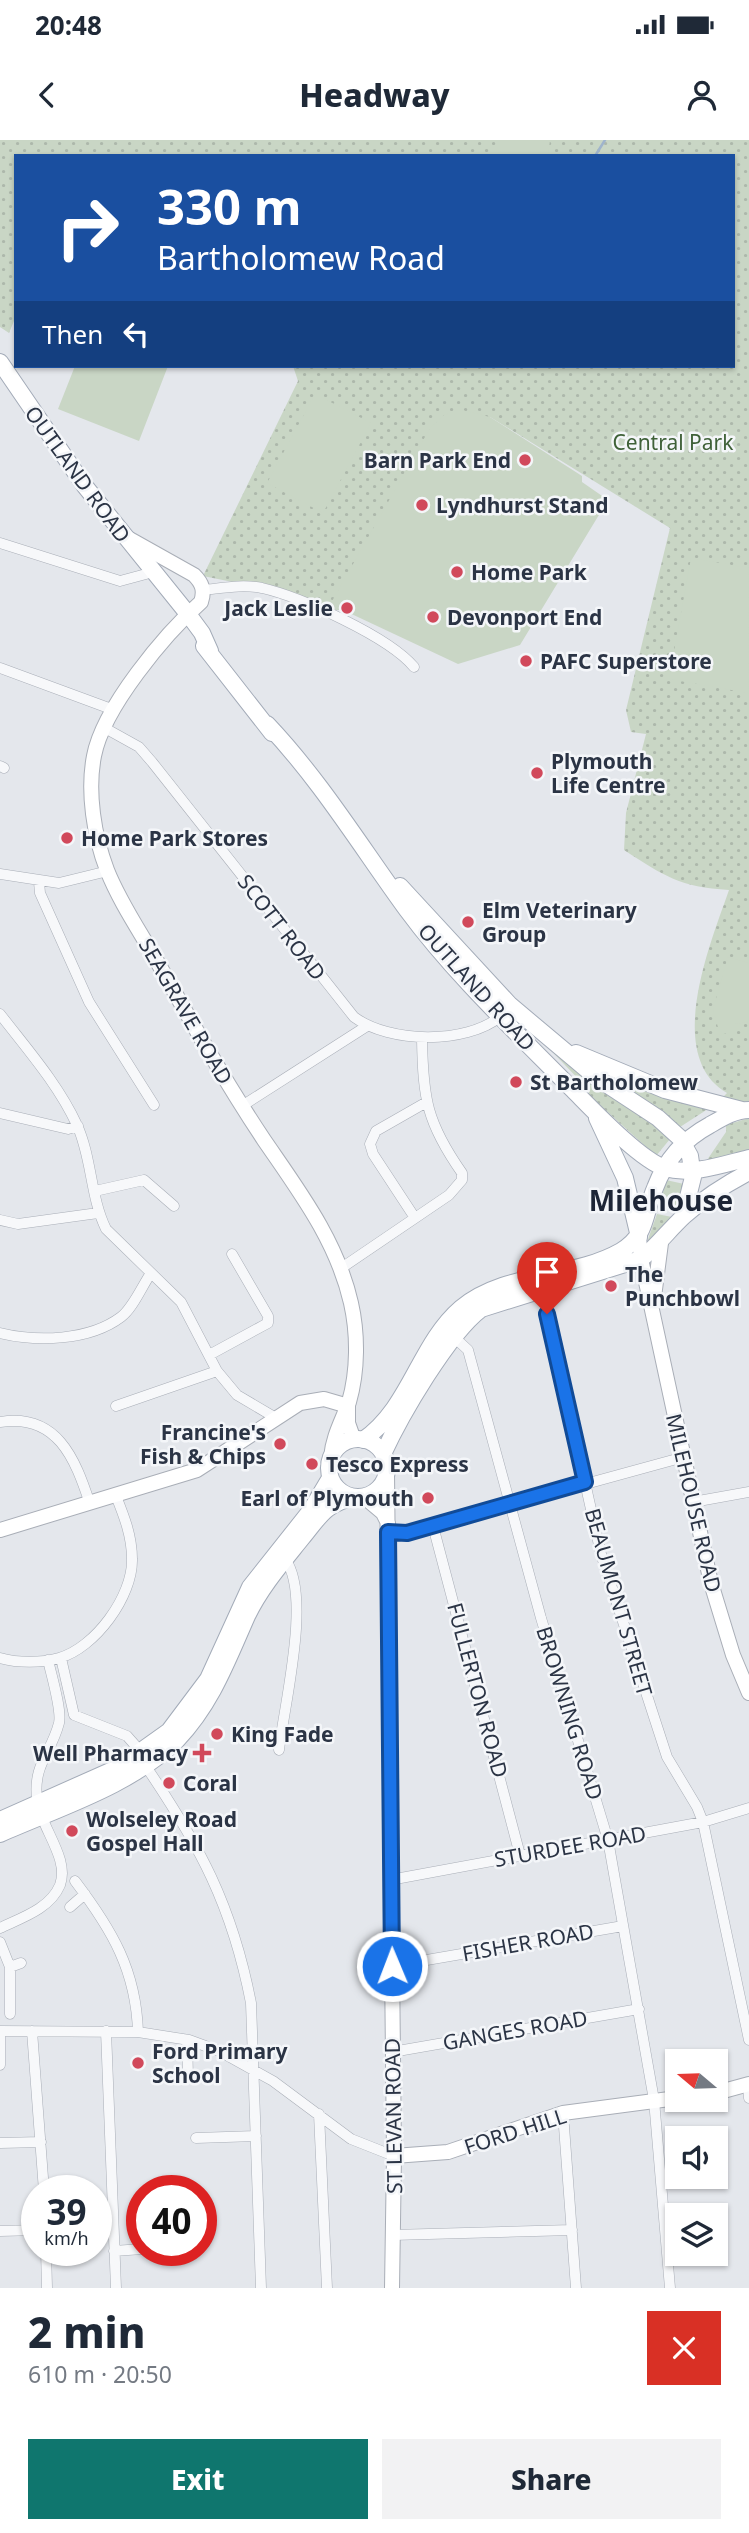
<!DOCTYPE html>
<html lang="en">
<head>
<meta charset="utf-8">
<style>
  body { margin:0; font-family:"Noto Sans",sans-serif; background:#f2f2f3; color:#1f2937; height:100vh; display:flex; flex-direction:column; font-size:26px; white-space:nowrap }
  * { box-sizing:border-box; margin:0 }
  p { font-size:23px; color:#747a83 }
  .icon { flex:none; width:38px; height:38px; fill:none; stroke:currentColor; stroke-width:2; stroke-linecap:round; stroke-linejoin:round }
  .map { position:relative; height:2148px; overflow:hidden }
  .drawer { display:flex; flex-direction:column; background:#fff; flex:1 }
  .drawer>* { flex:none }
  .top-card { position:absolute; left:14px; top:14px; width:721px; height:214px; border-radius:0px; box-shadow:0 2px 5px #0004; background:#1a4fa0; color:#fff; overflow:hidden }
  .needle { width:46px; rotate:289deg }
  .controls { position:absolute; left:665px; top:1909px; display:grid; gap:14px }
  .controls a { display:grid; place-items:center; width:63px; height:63px; border-radius:0px; background:#fff; box-shadow:0 2px 5px #0004; font-size:35px }
  .speed { position:absolute; left:21px; top:2035px; display:flex; gap:14px; font-size:35px; font-weight:700; text-align:center }
  .speed>* { display:grid; place-content:center; width:91px; height:91px; border-radius:50%; background:#fff; box-shadow:0 2px 5px #0004; line-height:1 }
  .speed small { font-size:18px; font-weight:400 }
  .speed .limit { border:10px solid #d22; background:#fff; color:#111 }
  .pin { position:absolute; display:grid; place-items:center; width:60px; height:60px; color:#fff; margin:-72px -30px; border-radius:50% 50% 50% 0; rotate:-45deg; box-shadow:0 0 7px #0007 }
  .pin .icon { rotate:45deg }
  .me { position:absolute; width:77px; margin:-38px; rotate:359deg; stroke-linejoin:round; filter:drop-shadow(0 0 5px #0008) }
  .turn { display:flex; align-items:center; gap:24px; height:147px; padding:0 28px; font-size:32px }
  .turn .icon { width:91px; height:91px; stroke-width:2.5 }
  .turn b { display:block; font-size:49px; line-height:60px }
  .then { display:flex; align-items:center; height:66px; padding:0 28px; background:#0003; gap:14px; font-size:26px }
  .round { display:grid; place-items:center; flex:none; width:74px; height:74px; border-radius:0px; background:#f2f2f3 }
  .head { display:flex; align-items:center; justify-content:space-between; height:119px; padding:0 28px }
  h1 { font-size:42px; font-weight:800; line-height:52px }
  .primary-button { display:flex; gap:14px; margin-top:auto; padding:14px 28px }
  .primary-button a { flex:1; height:80px; border-radius:0px; background:#0f766e; color:#fff; font-size:28px; font-weight:800; line-height:80px; text-align:center }
  .primary-button a+a { background:#f2f2f3; color:#1f2937 }
  .status { display:flex; justify-content:space-between; align-items:center; height:49px; padding:0 35px; background:#fff; direction:ltr }
  .status svg { height:19px; fill:currentColor }
  header { display:flex; justify-content:space-between; align-items:center; height:91px; padding:0 28px; background:#fff; font-size:32px; font-weight:800 }
  .map>svg:first-child { display:block }
  .grass { fill:url(#grass-dots) }
  .garden { fill:#c9d6c5 }
  .lines { fill:none; stroke-linecap:round; stroke-linejoin:round }
  .stream { stroke:#9fb4cc; stroke-width:2.5 }
  .street-casing { stroke:#a9aeb7; stroke-width:11 }
  .secondary-casing { stroke:#a9aeb7; stroke-width:16 }
  .primary-casing { stroke:#a3abb8; stroke-width:18 }
  .street { stroke:#f7f8fa; stroke-width:10 }
  .secondary { stroke:#fff; stroke-width:14 }
  .primary { stroke:#fff; stroke-width:16 }
  .route-casing { stroke:#114b97; stroke-width:18 }
  .route { stroke:#1a73e8; stroke-width:12 }
  .poi-dot { fill:#d1495b; stroke:#f4f6f9; stroke-width:2.5 }
  .labels { text-anchor:middle; dominant-baseline:central; stroke-width:5; stroke-linejoin:round; paint-order:stroke }
  .park-label { font-size:21px; fill:#3f6138; stroke:#f4f6f9 }
  .poi-label { font-size:21px; font-weight:bold; fill:#2b3445; stroke:#f4f6f9; text-anchor:start }
  .street-label { font-size:21px; fill:#2b3445; stroke:#f4f6f9 }
  .district-label { font-size:28px; font-weight:bold; fill:#1d2536; stroke:#f4f6f9 }
</style>
</head>
<body>
<div class="status"><b>20:48</b><svg viewBox="0 0 49 12"><path d="M0 12V9h3v3zM5 12V6h3v6zM10 12V3h3v9zM15 12V0h3v12zM26 1h20v11H26zM47 4h2v5h-2z"/></svg></div>
<header><svg class="icon" aria-label="back" viewBox="0 0 24 24"><path d="M15 5l-7 7 7 7"/></svg>Headway<svg class="icon" aria-label="person" viewBox="0 0 24 24"><circle cx="12" cy="8" r="4"/><path d="M4 21q1-7 8-7t8 7"/></svg></header>
<div class="map">
<svg width="749" height="2148" viewBox="0 0 749 2148">
  <defs>
    <pattern id="grass-dots" width="8" height="8" patternUnits="userSpaceOnUse" patternTransform="scale(1.75)"><rect width="8" height="8" fill="#c9d6c5"/><path d="M2 2h.1M6 6h.1" fill="none" stroke="#adb8ab" stroke-width="1.8" stroke-linecap="round"/></pattern>
  </defs>
  <rect width="100%" height="100%" fill="#e4e7ec"/>
  <path class="grass" d="M0 0H749V963L722 958 727 953C663 916 711 802 729 750 680 747 664 736 624 710L626 673 646 594 631 592 626 570 670 388 490 277 327 470 292 454 203 436 298 241 293 226H733V16H16V176L9 193 0 187Z
    M540 899 640 972 670 999 656 1016 590 956 587 948Z
    M619 939 711 967 680 987 617 941Z
    M749 978V1011L705 1023 726 992V985Z
    M666 1040 684 1044 675 1072 669 1070 668 1063 664 1070 659 1069Z
    M657 1074 672 1077 646 1105Z"/>
  <path class="garden" d="M497 0H550L548 16H501L494 15Z
    M75 226H168L139 301 58 269Z
    M315 254 371 283 323 373 267 343Z
    M462 270 490 277 582 336V342L608 360 520 505 458 524 343 470H327L430 288 444 275Z
    M691 418 749 428 748 553 669 539Z
    M728 817 749 823V882L735 884 731 892 720 895 713 869Z"/>
  <g class="lines">
    <path class="stream" d="M595 16 605 0"/>
    <g class="street-casing">
      <path id="street" d="M0 403 120 441 146 434
        M203 450C223 448 242 444 262 448 301 457 389 497 414 527
        M0 528 114 570
        M103 587 139 607 152 622 354 877C389 903 466 905 501 876
        M0 626 4 628
        M0 734 59 743 108 731
        M39 742 40 753 89 862 154 965
        M0 874C27 909 58 944 77 985 92 1018 90 1056 106 1089L181 1162 217 1231 237 1255 276 1278
        M242 966 367 886
        M0 973 68 989 78 986
        M95 1051 144 1040 174 1066
        M415 1078 373 1014 370 1004 376 991 425 963
        M0 1080 18 1084 98 1073
        M340 1129 449 1055 462 1040V1033C427 983 423 959 422 899
        M542 1150 601 1414 667 1617 697 1667 703 1682 749 1900
        M0 1193C37 1202 89 1201 121 1177 133 1168 142 1146 151 1133
        M454 1197 468 1210 541 1478 608 1700 654 1960 670 2148
        M211 1214 268 1183V1176L232 1114
        M116 1266 217 1231
        M0 1282C57 1273 75 1318 90 1364
        M693 1362 749 1352
        M433 1386 520 1715
        M389 1393H407L684 1317
        M0 1518C17 1523 42 1523 59 1518 95 1508 133 1456 132 1419 132 1396 124 1376 116 1356
        M61 1518 74 1575 127 1596 142 1613
        M279 1610C284 1565 312 1455 285 1419
        M145 1625C200 1706 232 1765 251 1863L261 2148
        M390 1740 703 1682 749 1668
        M75 1741C112 1790 136 1830 138 1892
        M70 1767 85 1754
        M0 1788C21 1778 50 1769 60 1745 70 1718 40 1687 37 1659 33 1624 51 1614 59 1583 62 1570 51 1534 48 1520
        M0 1802 10 1827V1874
        M392 1826 623 1786
        M10 1827 21 1823
        M0 1891 138 1892 189 1900 219 1911 273 1941 351 1999 394 2016
        M32 1891 44 2051
        M106 1891 116 2148
        M0 1895V1925
        M187 1900 188 1937
        M392 1912 639 1869
        M748 1945 749 1958
        M563 1973 576 2148
        M319 1974 327 2148
        M196 1998 256 1996
        M0 2003 41 2002
        M0 2091 37 2090
        M392 2095 572 2090
        M46 2110 47 2148
        M114 2111 142 2109"/>
    </g>
    <g class="secondary-casing">
      <path id="secondary" d="M128 398 194 435C202 443 205 450 201 462 165 494 103 568 94 616 87 652 94 696 107 730 120 763 141 793 158 823 192 883 226 943 264 1000 299 1051 337 1101 351 1163 358 1194 358 1231 349 1262 342 1281 333 1296 331 1317
        M639 1097 641 1119 711 1443 733 1515 749 1553
        M654 1157 661 1103
        M348 1267V1283L354 1300
        M387 1332 394 2016 392 2148
        M364 1357 383 1373 388 1383
        M0 1390 197 1330 300 1263 324 1259 348 1266
        M716 1953 749 1944
        M394 2016 448 2012 563 1973 677 1958"/>
    </g>
    <g class="primary-casing">
      <path id="primary" d="M0 222 84 345 188 474 202 493 210 511
        M204 506 272 593
        M267 584C321 641 361 707 407 770 455 835 516 892 573 950 593 970 640 1020 665 1028 691 1036 724 1024 749 1018
        M400 746 510 865 597 938 658 978 680 998 690 1016 693 1037 683 1077
        M576 913 665 950 742 970
        M597 978 625 1038 639 1097
        M329 1328a29 29 0 1 1 58 0a29 29 0 1 1-58 0Z
        M363 1300C410 1268 419 1204 461 1168 506 1131 572 1139 621 1111 648 1095 644 1073 655 1048 665 1021 684 999 710 985 722 978 735 970 749 970
        M383 1314C401 1275 448 1194 481 1169L641 1119C657 1106 669 1090 684 1076 703 1059 726 1044 749 1032
        M0 1680 117 1628 169 1591 208 1539 250 1447 311 1370 330 1338
        M0 1694C58 1668 131 1646 177 1600 212 1563 227 1521 247 1476 261 1447 282 1423 302 1398 321 1375 324 1365 354 1357"/>
    </g>
    <use href="#street" class="street"/>
    <use href="#secondary" class="secondary"/>
    <use href="#primary" class="primary"/>
  </g>
  <g class="lines">
    <g class="route-casing">
      <path id="route" d="M392 1826 388 1392 407 1393 585 1342 547 1174"/>
    </g>
    <use href="#route" class="route"/>
  </g>
  <g class="poi-dot">
    <circle cx="525" cy="320" r="7"/>
    <circle cx="422" cy="365" r="7"/>
    <circle cx="457" cy="432" r="7"/>
    <circle cx="347" cy="468" r="7"/>
    <circle cx="433" cy="477" r="7"/>
    <circle cx="526" cy="521" r="7"/>
    <circle cx="537" cy="633" r="7"/>
    <circle cx="67" cy="698" r="7"/>
    <circle cx="468" cy="782" r="7"/>
    <circle cx="516" cy="942" r="7"/>
    <circle cx="611" cy="1146" r="7"/>
    <circle cx="280" cy="1304" r="7"/>
    <circle cx="312" cy="1324" r="7"/>
    <circle cx="428" cy="1358" r="7"/>
    <circle cx="217" cy="1594" r="7"/>
    <path d="M198.5 1602.5h7v7h7v7h-7v7h-7v-7h-7v-7h7z"/>
    <circle cx="169" cy="1643" r="7"/>
    <circle cx="72" cy="1691" r="7"/>
    <circle cx="138" cy="1923" r="7"/>
  </g>
  <g class="labels">
    <g class="park-label">
      <text x="673" y="302">Central Park</text>
    </g>
    <g class="poi-label">
      <text x="511" y="320" text-anchor="end">Barn Park End</text>
      <text x="436" y="365">Lyndhurst Stand</text>
      <text x="471" y="432">Home Park</text>
      <text x="333" y="468" text-anchor="end">Jack Leslie</text>
      <text x="447" y="477">Devonport End</text>
      <text x="540" y="521">PAFC Superstore</text>
      <text x="551" y="621">Plymouth<tspan x="551" dy="24">Life Centre</tspan></text>
      <text x="81" y="698">Home Park Stores</text>
      <text x="482" y="770">Elm Veterinary<tspan x="482" dy="24">Group</tspan></text>
      <text x="530" y="942">St Bartholomew</text>
      <text x="625" y="1134">The<tspan x="625" dy="24">Punchbowl</tspan></text>
      <text x="266" y="1292" text-anchor="end">Francine's<tspan x="266" dy="24">Fish &amp; Chips</tspan></text>
      <text x="326" y="1324">Tesco Express</text>
      <text x="414" y="1358" text-anchor="end">Earl of Plymouth</text>
      <text x="231" y="1594">King Fade</text>
      <text x="188" y="1613" text-anchor="end">Well Pharmacy</text>
      <text x="183" y="1643">Coral</text>
      <text x="86" y="1679">Wolseley Road<tspan x="86" dy="24">Gospel Hall</tspan></text>
      <text x="152" y="1911">Ford Primary<tspan x="152" dy="24">School</tspan></text>
    </g>
    <g class="street-label">
      <text transform="translate(78 334) rotate(54)">OUTLAND ROAD</text>
      <text transform="translate(282 787) rotate(52)">SCOTT ROAD</text>
      <text transform="translate(477 847) rotate(48)">OUTLAND ROAD</text>
      <text transform="translate(186 871) rotate(60)">SEAGRAVE ROAD</text>
      <text transform="translate(694 1363) rotate(77)">MILEHOUSE ROAD</text>
      <text transform="translate(619 1462) rotate(74)">BEAUMONT STREET</text>
      <text transform="translate(478 1550) rotate(75)">FULLERTON ROAD</text>
      <text transform="translate(570 1573) rotate(73)">BROWNING ROAD</text>
      <text transform="translate(570 1706) rotate(-10)">STURDEE ROAD</text>
      <text transform="translate(528 1802) rotate(-10)">FISHER ROAD</text>
      <text transform="translate(515 1890) rotate(-10)">GANGES ROAD</text>
      <text transform="translate(393 1976) rotate(-91)">ST LEVAN ROAD</text>
      <text transform="translate(515 1991) rotate(-18)">FORD HILL</text>
    </g>
    <g class="district-label">
      <text x="661" y="1060">Milehouse</text>
    </g>
  </g>
</svg>
<div class="controls">
<a><svg class="needle" viewBox="-14 -14 28 28"><path d="M0-13l5 13h-10z" fill="#e53935"/><path d="M0 13l5-13h-10z" fill="#747a83"/></svg></a>
<a><svg class="icon" aria-label="sound" viewBox="0 0 24 24"><path d="M4 9h4l5-4v14l-5-4H4zM17 9q2 3 0 6"/></svg></a>
<a><svg class="icon" aria-label="layers" viewBox="0 0 24 24"><path d="M12 4l9 5-9 5-9-5zM3 14l9 5 9-5"/></svg></a>
</div>
<div class="speed"><div>39<small>km/h</small></div><div class="limit">40</div></div>
<div class="pin" style="left:547px;top:1174px;background:#d93025"><svg class="icon" aria-label="arrive" viewBox="0 0 24 24"><path d="M6 21V4h12l-3 4 3 4H6"/></svg></div>
<svg class="me" style="left:392px;top:1826px" viewBox="-20 -20 40 40"><circle r="17" fill="#1a73e8" stroke="#fff" stroke-width="3"/><path d="M0-11L8 9 0 5-8 9z" fill="#fff"/></svg>
<div class="top-card">
<div class="turn"><svg class="icon" aria-label="right" viewBox="0 0 24 24"><path d="M7 20v-9h11M14 6l5 5-5 5"/></svg><div><b>330 m</b>Bartholomew Road</div></div>
<div class="then">Then<svg class="icon" aria-label="left" viewBox="0 0 24 24"><path d="M17 20v-9H6M10 6l-5 5 5 5"/></svg></div>
</div>
</div>
<section class="drawer">
<div class="head"><div><h1>2 min</h1><p>610 m · 20:50</p></div><a class="round" style="background:#d93025;color:#fff"><svg class="icon" aria-label="close" viewBox="0 0 24 24"><path d="M6 6l12 12M18 6L6 18"/></svg></a></div>
<div class="primary-button"><a>Exit</a><a>Share</a></div>
</section>
</body>
</html>
